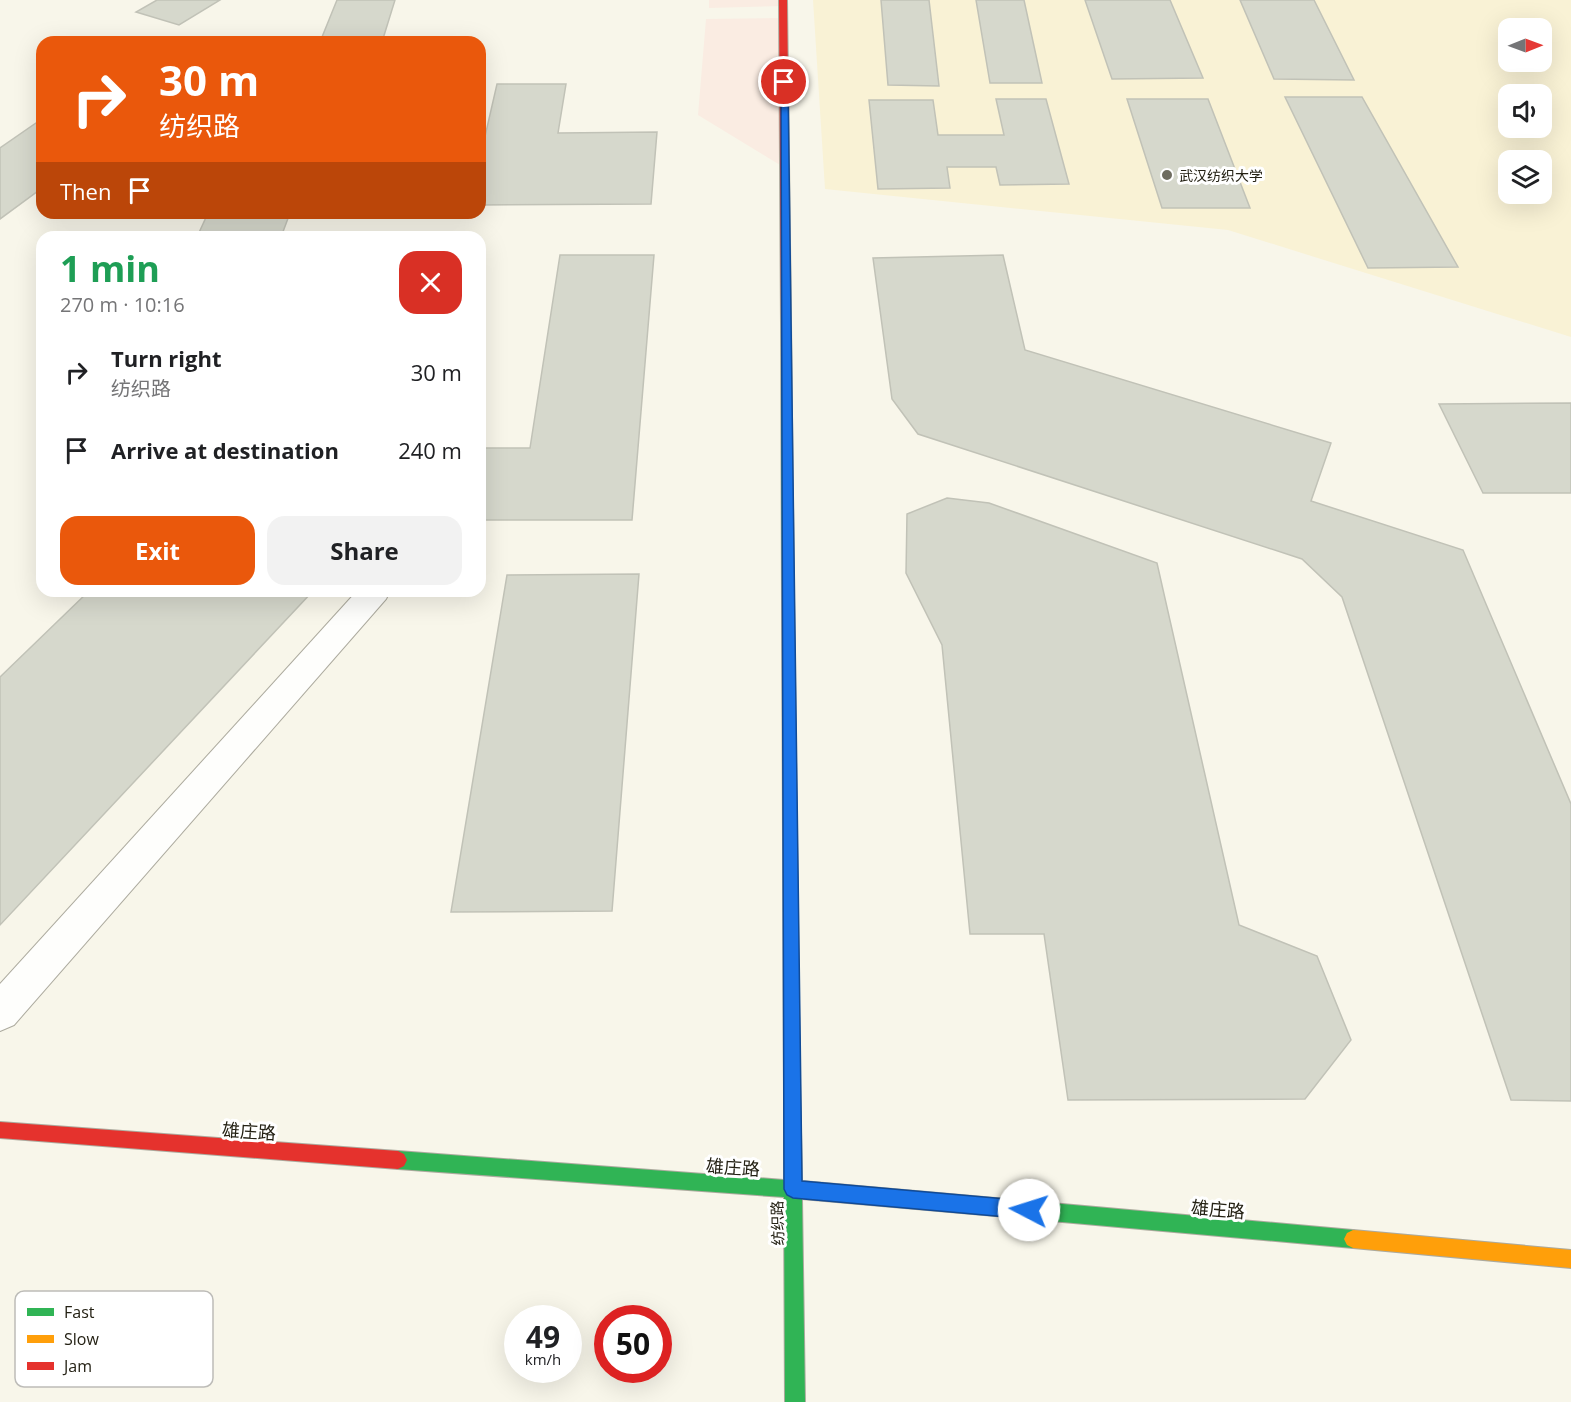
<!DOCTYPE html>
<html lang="en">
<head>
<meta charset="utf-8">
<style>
  body { margin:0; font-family:"Open Sans","Noto Sans SC",sans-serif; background:#f2f2f2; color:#202124; height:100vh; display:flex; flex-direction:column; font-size:22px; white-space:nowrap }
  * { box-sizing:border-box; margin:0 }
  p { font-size:20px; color:#757577 }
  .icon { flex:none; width:33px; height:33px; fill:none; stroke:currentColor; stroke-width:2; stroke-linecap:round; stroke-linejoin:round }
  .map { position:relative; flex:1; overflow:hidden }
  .side { position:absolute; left:36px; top:231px; width:450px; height:366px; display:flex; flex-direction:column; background:#fff; border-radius:18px; box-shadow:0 6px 24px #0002 }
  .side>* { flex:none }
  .top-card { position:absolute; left:36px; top:36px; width:450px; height:183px; border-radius:18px; box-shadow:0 6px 24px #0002; background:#ea580c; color:#fff; overflow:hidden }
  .needle { width:39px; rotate:89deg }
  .controls { position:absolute; left:1498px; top:18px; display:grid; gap:12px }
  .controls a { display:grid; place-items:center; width:54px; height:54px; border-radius:12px; background:#fff; box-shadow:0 6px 24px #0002; font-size:30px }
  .speed { position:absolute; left:504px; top:1305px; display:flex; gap:12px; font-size:30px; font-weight:700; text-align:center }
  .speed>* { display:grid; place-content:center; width:78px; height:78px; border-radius:50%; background:#fff; box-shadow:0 6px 24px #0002; line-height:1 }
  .speed small { font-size:15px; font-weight:400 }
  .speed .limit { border:9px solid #d22; background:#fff; color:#111 }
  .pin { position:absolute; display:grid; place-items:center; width:51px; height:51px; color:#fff; margin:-26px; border:3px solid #fff; border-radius:50%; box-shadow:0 2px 6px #0007 }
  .me { position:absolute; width:66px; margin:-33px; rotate:275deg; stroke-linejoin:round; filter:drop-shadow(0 0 4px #0008) }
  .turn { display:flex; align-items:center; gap:21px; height:126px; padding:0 24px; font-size:27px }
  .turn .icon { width:78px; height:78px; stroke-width:2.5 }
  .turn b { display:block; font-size:42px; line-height:51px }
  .then { display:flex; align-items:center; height:57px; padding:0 24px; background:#0003; gap:12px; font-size:22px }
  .round { display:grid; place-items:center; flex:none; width:63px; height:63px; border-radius:18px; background:#f2f2f2 }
  .headline { display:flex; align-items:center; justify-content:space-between; height:102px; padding:0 24px }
  h1 { font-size:36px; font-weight:700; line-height:45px; color:#1e9e55 }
  .action { display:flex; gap:12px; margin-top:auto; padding:12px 24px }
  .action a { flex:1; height:69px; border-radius:18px; background:#ea580c; color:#fff; font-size:24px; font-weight:700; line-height:69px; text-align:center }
  .action a+a { background:#f2f2f2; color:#202124 }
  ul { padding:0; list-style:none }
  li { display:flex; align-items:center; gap:18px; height:78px; padding:0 24px }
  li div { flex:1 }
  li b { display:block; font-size:22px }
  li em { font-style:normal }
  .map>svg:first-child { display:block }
  .built { fill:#f9f2d5; fill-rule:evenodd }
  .green { fill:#faece2 }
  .building { fill:#d6d8cc; stroke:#c1c2b7; stroke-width:1.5 }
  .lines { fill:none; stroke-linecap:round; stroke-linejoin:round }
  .street-casing { stroke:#acaa9e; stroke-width:2 }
  .fast-casing { stroke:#acaa9e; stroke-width:2 }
  .slow-casing { stroke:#acaa9e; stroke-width:2 }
  .jam-casing { stroke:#acaa9e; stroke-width:2 }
  .street { fill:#fefefc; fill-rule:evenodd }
  .fast { fill:#30b455; fill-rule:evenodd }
  .slow { fill:#ff9f0a; fill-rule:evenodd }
  .jam { fill:#e5322d; fill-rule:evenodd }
  .route { fill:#1a73e8; stroke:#114b97; stroke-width:1.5 }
  .poi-dot { fill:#6e6c5f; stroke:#fff; stroke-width:2 }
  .labels { text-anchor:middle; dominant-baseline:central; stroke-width:6; stroke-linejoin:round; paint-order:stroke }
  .far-poi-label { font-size:14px; fill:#242114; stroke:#fff; text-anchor:start }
  .street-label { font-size:15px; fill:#242114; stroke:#fff }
  .near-street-label { font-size:18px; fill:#242114; stroke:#fff }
  .key { fill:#fff; stroke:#bdbcb8; stroke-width:1.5 }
  .key-label { font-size:16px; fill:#242114 }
</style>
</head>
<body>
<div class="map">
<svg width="1571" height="1402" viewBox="0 0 1571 1402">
  <rect width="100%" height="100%" fill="#f8f6ea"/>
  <path class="built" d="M813 0H1571V337L1228 230 825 189ZM1509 28H1542V62H1509ZM1509 94H1542V128H1509ZM1509 160H1542V194H1509Z"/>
  <path class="green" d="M709 0H783L784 6 709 8Z
    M783 18 785 168 698 115 706 19Z"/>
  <path class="building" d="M157 0H220L179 25 136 12Z
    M337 0H395L382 42H320Z
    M881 0H929L939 86 888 85Z
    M976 0H1024L1042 83H990Z
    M1085 0H1170L1203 78 1112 79Z
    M1240 0H1314L1354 80 1274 79Z
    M497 84H566L558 133 657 132 651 204 480 205V158Z
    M1285 97H1362L1458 267 1368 268Z
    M996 99H1046L1069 184 1000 185 996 167H947L950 188 878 189 869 100H933L938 135H1004Z
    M1127 99H1208L1250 208H1162Z
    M36 123 42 124V188L0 219V148Z
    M208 213H290L281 237H197Z
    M560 255H654L632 520H480V448H530Z
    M1003 255 1025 350 1331 443 1311 501 1463 550 1571 804V1101L1511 1100 1342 597 1302 559 918 434 892 399 873 258Z
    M1571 403V493H1483L1439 404Z
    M947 498 989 503 1157 563 1239 925 1317 956 1351 1040 1305 1099 1068 1100 1044 934H970L942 645 906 573 907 514Z
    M639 574 612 911 451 912 507 575Z
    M89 591H313L0 925V677Z"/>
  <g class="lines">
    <g class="street-casing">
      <path id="street" d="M357 591H390L386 599 14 1025 0 1031V984Z"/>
    </g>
    <g class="fast-casing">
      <path id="fast" d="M786 320 791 323 794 600 788 605 782 600 781 323Z
        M792 1075 798 1077 800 1083 802 1181 808 1184 811 1190 808 1196 802 1199 805 1402H785L784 1197 398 1169 392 1166 389 1160 392 1154 398 1151 784 1180V1083L786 1077Z
        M1051 1203 1353 1230 1359 1233 1362 1239 1359 1245 1353 1248 1051 1221 1045 1218 1042 1212 1045 1206Z"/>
    </g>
    <g class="slow-casing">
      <path id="slow" d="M788 595 794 600 800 1083 798 1089 792 1091 786 1089 784 1083 782 600Z
        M1353 1230 1571 1250V1268L1353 1248 1347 1245 1344 1239 1347 1233Z"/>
    </g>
    <g class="jam-casing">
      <path id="jam" d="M779 0H787L791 323 786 326 781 323Z
        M0 1122 398 1151 404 1154 407 1160 404 1166 398 1169 0 1138Z
        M802 1181 1051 1203 1057 1206 1060 1212 1057 1218 1051 1221 802 1199 796 1196 793 1190 796 1184Z"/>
    </g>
    <use href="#street" class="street"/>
    <use href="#fast" class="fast"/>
    <use href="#slow" class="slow"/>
    <use href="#jam" class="jam"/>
  </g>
  <path class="route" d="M781 80 788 82 802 1181 1029 1201 1035 1204 1038 1210 1035 1217 1029 1219 793 1198 787 1195 784 1189Z"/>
  <circle class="poi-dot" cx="1167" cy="175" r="6"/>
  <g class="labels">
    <g class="far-poi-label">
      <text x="1179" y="175">武汉纺织大学</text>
    </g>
    <g class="street-label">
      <text transform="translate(777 1223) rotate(-91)">纺织路</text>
    </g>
    <g class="near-street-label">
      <text transform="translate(249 1131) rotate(4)">雄庄路</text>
      <text transform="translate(733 1167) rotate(4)">雄庄路</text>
      <text transform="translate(1218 1209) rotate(5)">雄庄路</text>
    </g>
  </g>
  <rect x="15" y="1291" width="198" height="96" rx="9" class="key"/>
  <rect x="27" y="1308" width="27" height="8" fill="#30b455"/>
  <rect x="27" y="1335" width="27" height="8" fill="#ff9f0a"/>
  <rect x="27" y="1362" width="27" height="8" fill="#e5322d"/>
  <g class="key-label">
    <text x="64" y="1318">Fast</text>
    <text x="64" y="1345">Slow</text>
    <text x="64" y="1372">Jam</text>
  </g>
</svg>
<div class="controls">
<a><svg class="needle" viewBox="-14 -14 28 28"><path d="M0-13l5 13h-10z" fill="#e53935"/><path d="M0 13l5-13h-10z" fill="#757577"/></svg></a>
<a><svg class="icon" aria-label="sound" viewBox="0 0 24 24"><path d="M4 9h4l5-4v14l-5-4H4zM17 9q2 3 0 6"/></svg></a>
<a><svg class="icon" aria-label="layers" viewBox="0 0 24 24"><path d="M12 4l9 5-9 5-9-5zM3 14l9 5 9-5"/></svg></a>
</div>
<div class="speed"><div>49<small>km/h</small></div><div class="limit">50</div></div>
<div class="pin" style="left:784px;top:82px;background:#d93025"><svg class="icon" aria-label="arrive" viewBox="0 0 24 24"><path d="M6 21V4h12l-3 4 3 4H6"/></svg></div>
<svg class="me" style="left:1029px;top:1210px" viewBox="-20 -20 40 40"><circle r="19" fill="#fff"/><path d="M0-13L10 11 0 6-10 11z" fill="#1a73e8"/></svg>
<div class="top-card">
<div class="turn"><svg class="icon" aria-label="right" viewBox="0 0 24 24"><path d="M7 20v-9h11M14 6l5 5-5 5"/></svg><div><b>30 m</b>纺织路</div></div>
<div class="then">Then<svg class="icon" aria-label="arrive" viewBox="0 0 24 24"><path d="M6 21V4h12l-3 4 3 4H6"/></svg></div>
</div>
<section class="side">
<div class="headline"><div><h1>1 min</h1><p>270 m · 10:16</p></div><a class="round" style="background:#d93025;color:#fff"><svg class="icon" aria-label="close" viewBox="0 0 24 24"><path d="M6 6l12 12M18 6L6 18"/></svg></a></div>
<ul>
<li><svg class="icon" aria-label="right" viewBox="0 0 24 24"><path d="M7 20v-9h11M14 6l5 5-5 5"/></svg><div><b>Turn right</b><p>纺织路</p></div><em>30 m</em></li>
<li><svg class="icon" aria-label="arrive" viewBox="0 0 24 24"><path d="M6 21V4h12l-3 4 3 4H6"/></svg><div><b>Arrive at destination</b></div><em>240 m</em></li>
</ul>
<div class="action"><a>Exit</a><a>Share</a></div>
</section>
</div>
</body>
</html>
